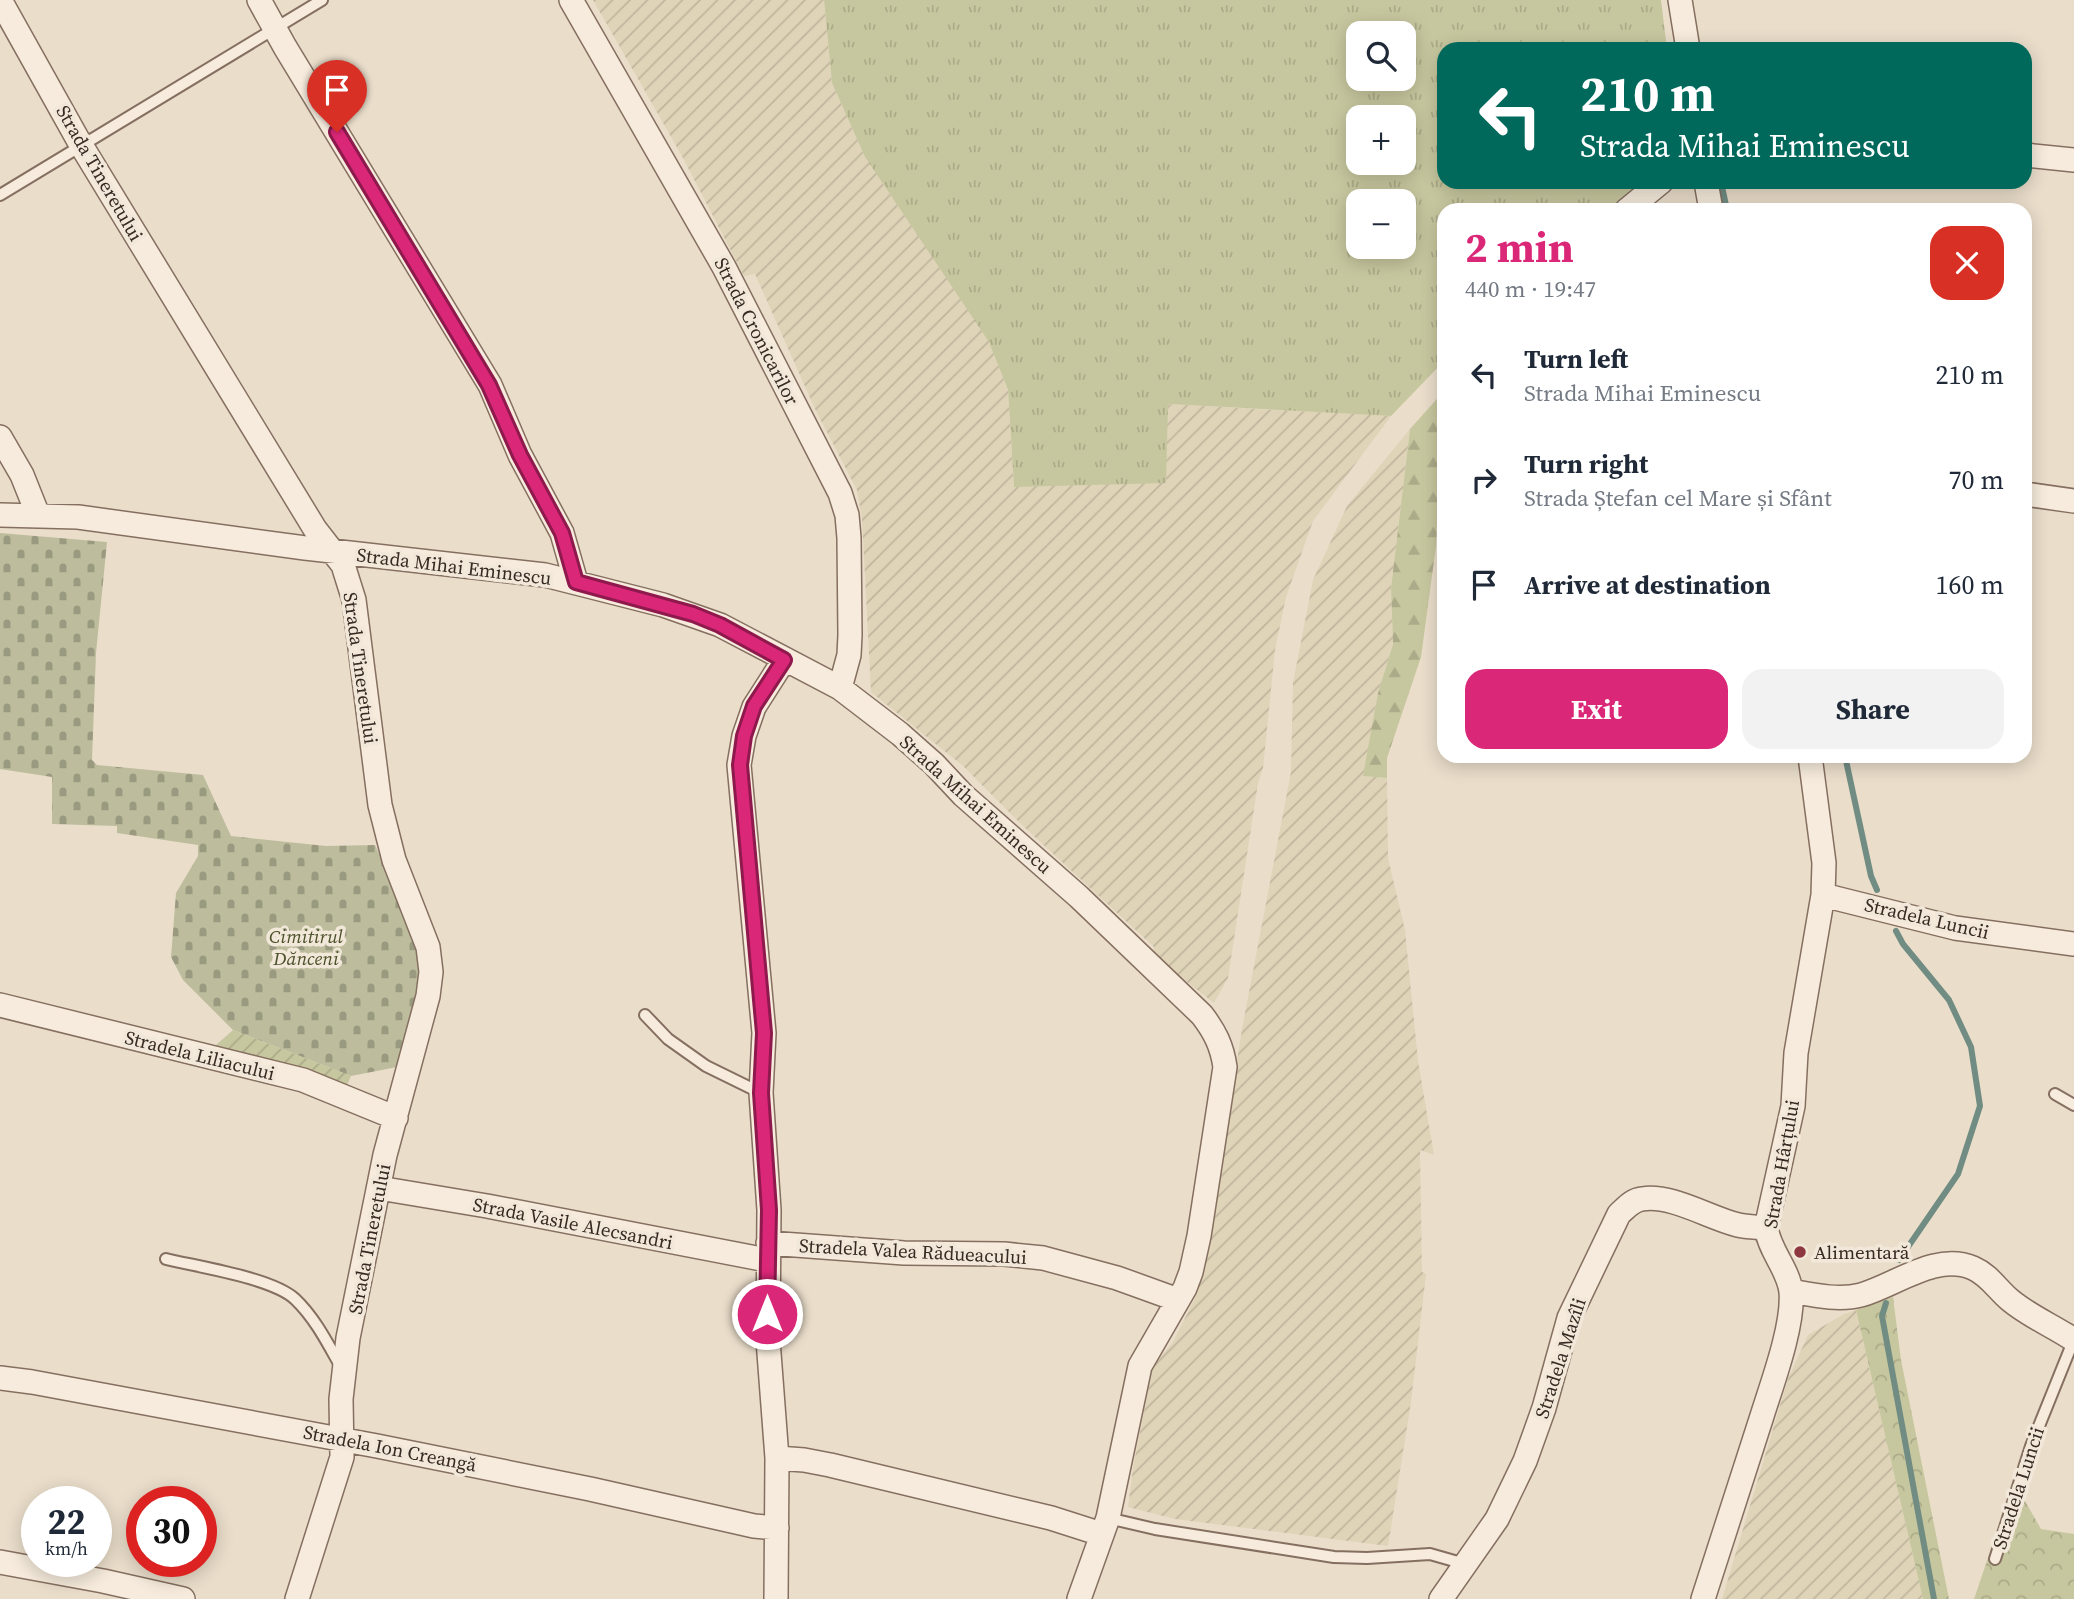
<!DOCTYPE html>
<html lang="en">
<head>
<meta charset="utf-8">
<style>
  body { margin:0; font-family:"Source Serif 4",serif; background:#f2f2f3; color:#1f2937; height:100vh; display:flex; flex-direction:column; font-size:26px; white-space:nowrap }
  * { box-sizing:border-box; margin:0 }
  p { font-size:23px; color:#747a83 }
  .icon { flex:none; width:38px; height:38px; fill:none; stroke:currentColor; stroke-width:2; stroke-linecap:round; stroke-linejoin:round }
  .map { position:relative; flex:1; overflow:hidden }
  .side { position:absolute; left:1437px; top:203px; width:595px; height:560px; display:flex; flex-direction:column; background:#fff; border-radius:21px; box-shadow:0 4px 18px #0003 }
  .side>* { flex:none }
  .top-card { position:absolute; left:1437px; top:42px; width:595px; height:147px; border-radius:21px; box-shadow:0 4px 18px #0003; background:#00695c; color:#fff; overflow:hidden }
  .fabs { position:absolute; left:1346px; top:21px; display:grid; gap:14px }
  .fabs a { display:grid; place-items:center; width:70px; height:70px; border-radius:14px; background:#fff; box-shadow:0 4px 18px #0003; font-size:35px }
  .speed { position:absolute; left:21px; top:1486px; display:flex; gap:14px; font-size:35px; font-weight:700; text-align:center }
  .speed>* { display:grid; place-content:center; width:91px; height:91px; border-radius:50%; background:#fff; box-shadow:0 4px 18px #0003; line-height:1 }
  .speed small { font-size:18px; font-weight:400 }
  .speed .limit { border:10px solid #d22; background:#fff; color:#111 }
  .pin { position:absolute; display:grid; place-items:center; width:60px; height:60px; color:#fff; margin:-72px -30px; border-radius:50% 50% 50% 0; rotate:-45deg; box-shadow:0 0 7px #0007 }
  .pin .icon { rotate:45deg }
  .me { position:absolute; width:77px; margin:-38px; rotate:0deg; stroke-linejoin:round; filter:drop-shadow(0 0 5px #0008) }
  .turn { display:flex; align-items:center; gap:24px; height:147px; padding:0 28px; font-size:32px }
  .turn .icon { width:91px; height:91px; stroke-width:2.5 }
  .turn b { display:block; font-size:49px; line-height:60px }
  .round { display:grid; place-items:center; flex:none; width:74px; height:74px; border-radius:21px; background:#f2f2f3 }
  .overview { display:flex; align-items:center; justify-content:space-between; height:119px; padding:0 28px }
  h1 { font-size:42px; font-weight:700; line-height:52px; color:#db2777 }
  .primary-button { display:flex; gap:14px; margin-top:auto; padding:14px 28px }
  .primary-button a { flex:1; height:80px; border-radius:21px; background:#db2777; color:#fff; font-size:28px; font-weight:700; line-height:80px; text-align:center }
  .primary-button a+a { background:#f2f2f3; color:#1f2937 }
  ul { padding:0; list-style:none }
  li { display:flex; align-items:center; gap:21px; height:105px; padding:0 28px }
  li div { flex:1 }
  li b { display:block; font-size:26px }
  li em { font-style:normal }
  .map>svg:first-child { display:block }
  .farmland { fill:url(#farmland-furrows) }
  .grass { fill:url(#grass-tufts); fill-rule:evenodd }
  .forest { fill:url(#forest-firs) }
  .cemetery { fill:url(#cemetery-stones) }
  .park { fill:url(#park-crowns) }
  .garden { fill:url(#garden-furrows) }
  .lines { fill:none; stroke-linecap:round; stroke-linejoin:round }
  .stream { stroke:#718d83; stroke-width:6 }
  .service-casing { stroke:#856f60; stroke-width:14 }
  .minor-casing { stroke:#856f60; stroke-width:26 }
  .service { stroke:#f6ebdc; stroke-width:10 }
  .minor { stroke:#f6ebdc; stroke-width:23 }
  .route-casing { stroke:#8e194d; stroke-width:18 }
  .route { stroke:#db2777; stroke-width:12 }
  .poi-dot { fill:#8d3741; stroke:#f2e8d9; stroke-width:2.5 }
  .labels { text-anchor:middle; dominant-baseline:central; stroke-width:7; stroke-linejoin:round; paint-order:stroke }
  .street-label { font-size:19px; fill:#372a22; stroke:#f2e8d9 }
  .park-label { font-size:19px; font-style:italic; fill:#4c512b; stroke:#f2e8d9 }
  .poi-label { font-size:19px; fill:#372a22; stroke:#f2e8d9; text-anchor:start }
</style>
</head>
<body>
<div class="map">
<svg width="2074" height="1599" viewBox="0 0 2074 1599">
  <defs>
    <pattern id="farmland-furrows" width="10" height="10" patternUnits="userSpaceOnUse" patternTransform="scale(1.75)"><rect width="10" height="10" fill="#dfd4b8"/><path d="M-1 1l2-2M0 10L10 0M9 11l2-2" fill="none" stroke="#c0b69e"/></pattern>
    <pattern id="grass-tufts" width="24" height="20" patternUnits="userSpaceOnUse" patternTransform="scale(1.75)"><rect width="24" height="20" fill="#c7c79f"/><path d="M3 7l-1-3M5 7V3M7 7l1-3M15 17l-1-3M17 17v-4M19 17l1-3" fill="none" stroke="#acab89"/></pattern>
    <pattern id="forest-firs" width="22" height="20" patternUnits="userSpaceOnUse" patternTransform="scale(1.75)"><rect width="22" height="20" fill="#c7c79f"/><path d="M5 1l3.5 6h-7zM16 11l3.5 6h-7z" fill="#acab89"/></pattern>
    <pattern id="cemetery-stones" width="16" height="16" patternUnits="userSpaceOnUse" patternTransform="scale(1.75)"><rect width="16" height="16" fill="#bdbd9d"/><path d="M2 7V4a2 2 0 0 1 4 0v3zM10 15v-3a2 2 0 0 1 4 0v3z" fill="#9a9a80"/></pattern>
    <pattern id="park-crowns" width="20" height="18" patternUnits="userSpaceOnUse" patternTransform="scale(1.75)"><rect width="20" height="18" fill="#c7c79f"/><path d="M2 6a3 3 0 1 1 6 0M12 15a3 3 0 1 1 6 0" fill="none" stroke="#acab89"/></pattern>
    <pattern id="garden-furrows" width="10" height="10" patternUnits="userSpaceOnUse" patternTransform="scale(1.75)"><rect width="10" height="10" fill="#c7c79f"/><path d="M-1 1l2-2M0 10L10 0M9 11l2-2" fill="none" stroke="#acab89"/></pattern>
  </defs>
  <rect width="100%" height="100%" fill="#eaddca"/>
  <path class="farmland" d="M593 0H824L832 83 865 157 990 342 1008 391 1014 487 1167 404 1391 416 1313 521 1286 597 1275 650 1263 768 1258 783 1228 978 1214 1003 1154 956V947L1023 826 963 766 871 692 862 519 857 490 815 409 755 274 744 276 683 158Z
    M1410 429 1391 588 1393 644 1378 693 1364 776 1387 778 1388 858 1405 930 1418 1061 1434 1155 1420 1150 1422 1272 1426 1274 1411 1402 1388 1546 1175 1519 1128 1507 1133 1468 1153 1366 1173 1342 1195 1298 1205 1267 1242 1029 1291 772 1293 683 1313 580 1347 506Z
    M1856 1310 1923 1599H1722L1788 1379 1808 1335 1844 1314Z"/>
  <path class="grass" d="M824 0H1661L1667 49H1444V182H1641L1610 210H1444V361L1391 416 1168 404 1166 483 1014 487 1008 390 989 342 865 157 832 83ZM1358 33H1404V79H1358ZM1358 117H1404V163H1358ZM1358 201H1404V247H1358Z"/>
  <path class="forest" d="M1444 391V489L1438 504 1436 546 1421 657 1387 758V778L1363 776 1378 693 1393 644 1391 588 1410 429Z"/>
  <path class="cemetery" d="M0 533 107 542 96 653 92 760 97 765 203 775 231 836 326 846 375 845 417 938 421 991 397 1067 351 1076 233 1030 183 980 171 957 176 893 198 856V845L117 833V826L52 824V777L0 769Z"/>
  <path class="park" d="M1893 1297 1901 1360 1949 1599H1923L1856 1310Z
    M2010 1493 2022 1496 2041 1529 2074 1534V1599H1974Z"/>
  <path class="garden" d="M233 1030 351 1076 346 1088 214 1047Z"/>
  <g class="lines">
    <path class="stream" d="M1721 182 1727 210
      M1845 756 1871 876 1877 890
      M1896 931 1903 944 1949 1000 1971 1047 1980 1106 1958 1174 1899 1260
      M1886 1303 1882 1316 1934 1599"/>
    <g class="service-casing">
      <path id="service" d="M0 195 322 0
        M645 1015 668 1039 706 1066 761 1093
        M2055 1094 2074 1105
        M166 1259C199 1267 272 1278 295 1299 315 1318 328 1344 341 1367
        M1108 1518 1155 1529 1334 1557 1367 1558 1430 1554 1465 1564
        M1995 1559 2031 1446 2074 1339"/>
    </g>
    <g class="minor-casing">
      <path id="minor" d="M0 0 81 145 315 529 343 565 354 600 380 805 394 860 428 947 431 972 428 996 385 1155 348 1338 341 1399 342 1457 297 1599
        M259 0 285 47 490 385 520 455 562 533 576 582
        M571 0 724 267 840 493 847 515 849 538 850 635 849 655 840 688
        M1680 0 1688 49
        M2025 155 2074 160
        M1706 182 1711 210
        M1627 210 1661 182
        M0 437 22 475 38 515
        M2025 494 2074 501
        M0 515 78 517 305 548 545 575 663 605 720 625 840 688 900 734 934 764 963 795 1079 897 1202 1015C1215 1032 1222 1046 1225 1067L1199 1236 1191 1272 1185 1288 1140 1366 1108 1518 1079 1599
        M1823 895 1955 928 2074 944
        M0 1005 303 1080 396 1118
        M379 1188 487 1206 767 1260
        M768 1243 904 1253 1004 1254 1043 1258 1117 1278 1178 1300
        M1791 1291C1813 1295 1839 1301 1861 1295 1896 1285 1936 1252 1973 1268 1989 1275 1997 1289 2010 1300 2029 1316 2053 1326 2074 1340
        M0 1378 32 1382 377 1446 590 1489 754 1526 777 1528
        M777 1458 804 1460 830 1465 1051 1518 1101 1534
        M0 1562 103 1581 183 1599
        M776 1599 777 1458 768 1340 769 1210 761 1093 764 1033 739 765 744 736 754 707 784 660
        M1441 1599 1497 1519 1525 1461 1544 1408 1569 1318 1619 1214C1626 1208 1632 1200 1642 1199 1672 1194 1709 1218 1738 1225 1747 1227 1757 1227 1766 1228
        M1703 1599C1723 1538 1742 1477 1762 1416 1772 1384 1794 1325 1791 1292 1789 1270 1770 1252 1766 1228L1793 1106 1796 1053 1823 895 1824 863 1810 756"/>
    </g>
    <use href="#service" class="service"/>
    <use href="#minor" class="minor"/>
  </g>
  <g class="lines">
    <g class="route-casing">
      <path id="route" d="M337 132 489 385 520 455 562 533 576 582 693 614 720 625 784 660 754 706 744 736 740 765 764 1033 761 1093 769 1210 767 1314"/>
    </g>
    <use href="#route" class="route"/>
  </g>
  <circle class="poi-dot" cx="1800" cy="1252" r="7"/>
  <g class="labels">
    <g class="street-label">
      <text transform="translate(100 173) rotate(60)">Strada Tineretului</text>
      <text transform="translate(757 331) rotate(63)">Strada Cronicarilor</text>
      <text transform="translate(454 566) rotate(7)">Strada Mihai Eminescu</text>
      <text transform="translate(361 668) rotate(82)">Strada Tineretului</text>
      <text transform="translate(976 804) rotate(42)">Strada Mihai Eminescu</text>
      <text transform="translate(1927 918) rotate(13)">Stradela Luncii</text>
      <text transform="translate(200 1055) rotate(14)">Stradela Liliacului</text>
      <text transform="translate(1781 1164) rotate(-80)">Strada Hârțului</text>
      <text transform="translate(573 1223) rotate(11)">Strada Vasile Alecsandri</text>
      <text transform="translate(369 1239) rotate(-79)">Strada Tineretului</text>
      <text transform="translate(913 1251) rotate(3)">Stradela Valea Rădueacului</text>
      <text transform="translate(1560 1358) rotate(-72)">Stradela Mazîli</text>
      <text transform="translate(390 1448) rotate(11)">Stradela Ion Creangă</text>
      <text transform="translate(2018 1488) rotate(-72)">Stradela Luncii</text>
    </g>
    <g class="park-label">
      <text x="306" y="936">Cimitirul<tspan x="306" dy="22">Dănceni</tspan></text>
    </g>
    <g class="poi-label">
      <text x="1814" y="1252">Alimentară</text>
    </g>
  </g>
</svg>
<div class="fabs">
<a><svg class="icon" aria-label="search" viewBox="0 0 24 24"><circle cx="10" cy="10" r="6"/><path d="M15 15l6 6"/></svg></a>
<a>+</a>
<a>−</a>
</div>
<div class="speed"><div>22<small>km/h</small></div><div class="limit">30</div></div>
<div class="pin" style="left:337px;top:132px;background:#d93025"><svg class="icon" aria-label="arrive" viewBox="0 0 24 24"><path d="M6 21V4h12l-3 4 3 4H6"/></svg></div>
<svg class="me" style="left:767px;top:1314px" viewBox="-20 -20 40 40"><circle r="17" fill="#db2777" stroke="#fff" stroke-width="3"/><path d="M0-11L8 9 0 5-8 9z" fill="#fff"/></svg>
<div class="top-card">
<div class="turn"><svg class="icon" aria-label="left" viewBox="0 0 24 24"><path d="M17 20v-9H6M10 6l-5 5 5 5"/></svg><div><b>210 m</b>Strada Mihai Eminescu</div></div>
</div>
<section class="side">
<div class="overview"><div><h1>2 min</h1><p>440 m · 19:47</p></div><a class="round" style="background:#d93025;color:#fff"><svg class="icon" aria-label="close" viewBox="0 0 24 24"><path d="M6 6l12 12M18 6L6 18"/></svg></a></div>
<ul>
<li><svg class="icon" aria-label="left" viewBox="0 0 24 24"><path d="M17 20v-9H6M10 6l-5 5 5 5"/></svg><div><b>Turn left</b><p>Strada Mihai Eminescu</p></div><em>210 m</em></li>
<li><svg class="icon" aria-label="right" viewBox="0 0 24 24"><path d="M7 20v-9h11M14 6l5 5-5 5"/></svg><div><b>Turn right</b><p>Strada Ștefan cel Mare și Sfânt</p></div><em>70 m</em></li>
<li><svg class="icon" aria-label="arrive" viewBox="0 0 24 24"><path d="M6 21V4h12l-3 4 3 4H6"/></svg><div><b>Arrive at destination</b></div><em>160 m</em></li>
</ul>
<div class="primary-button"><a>Exit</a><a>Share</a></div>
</section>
</div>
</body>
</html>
